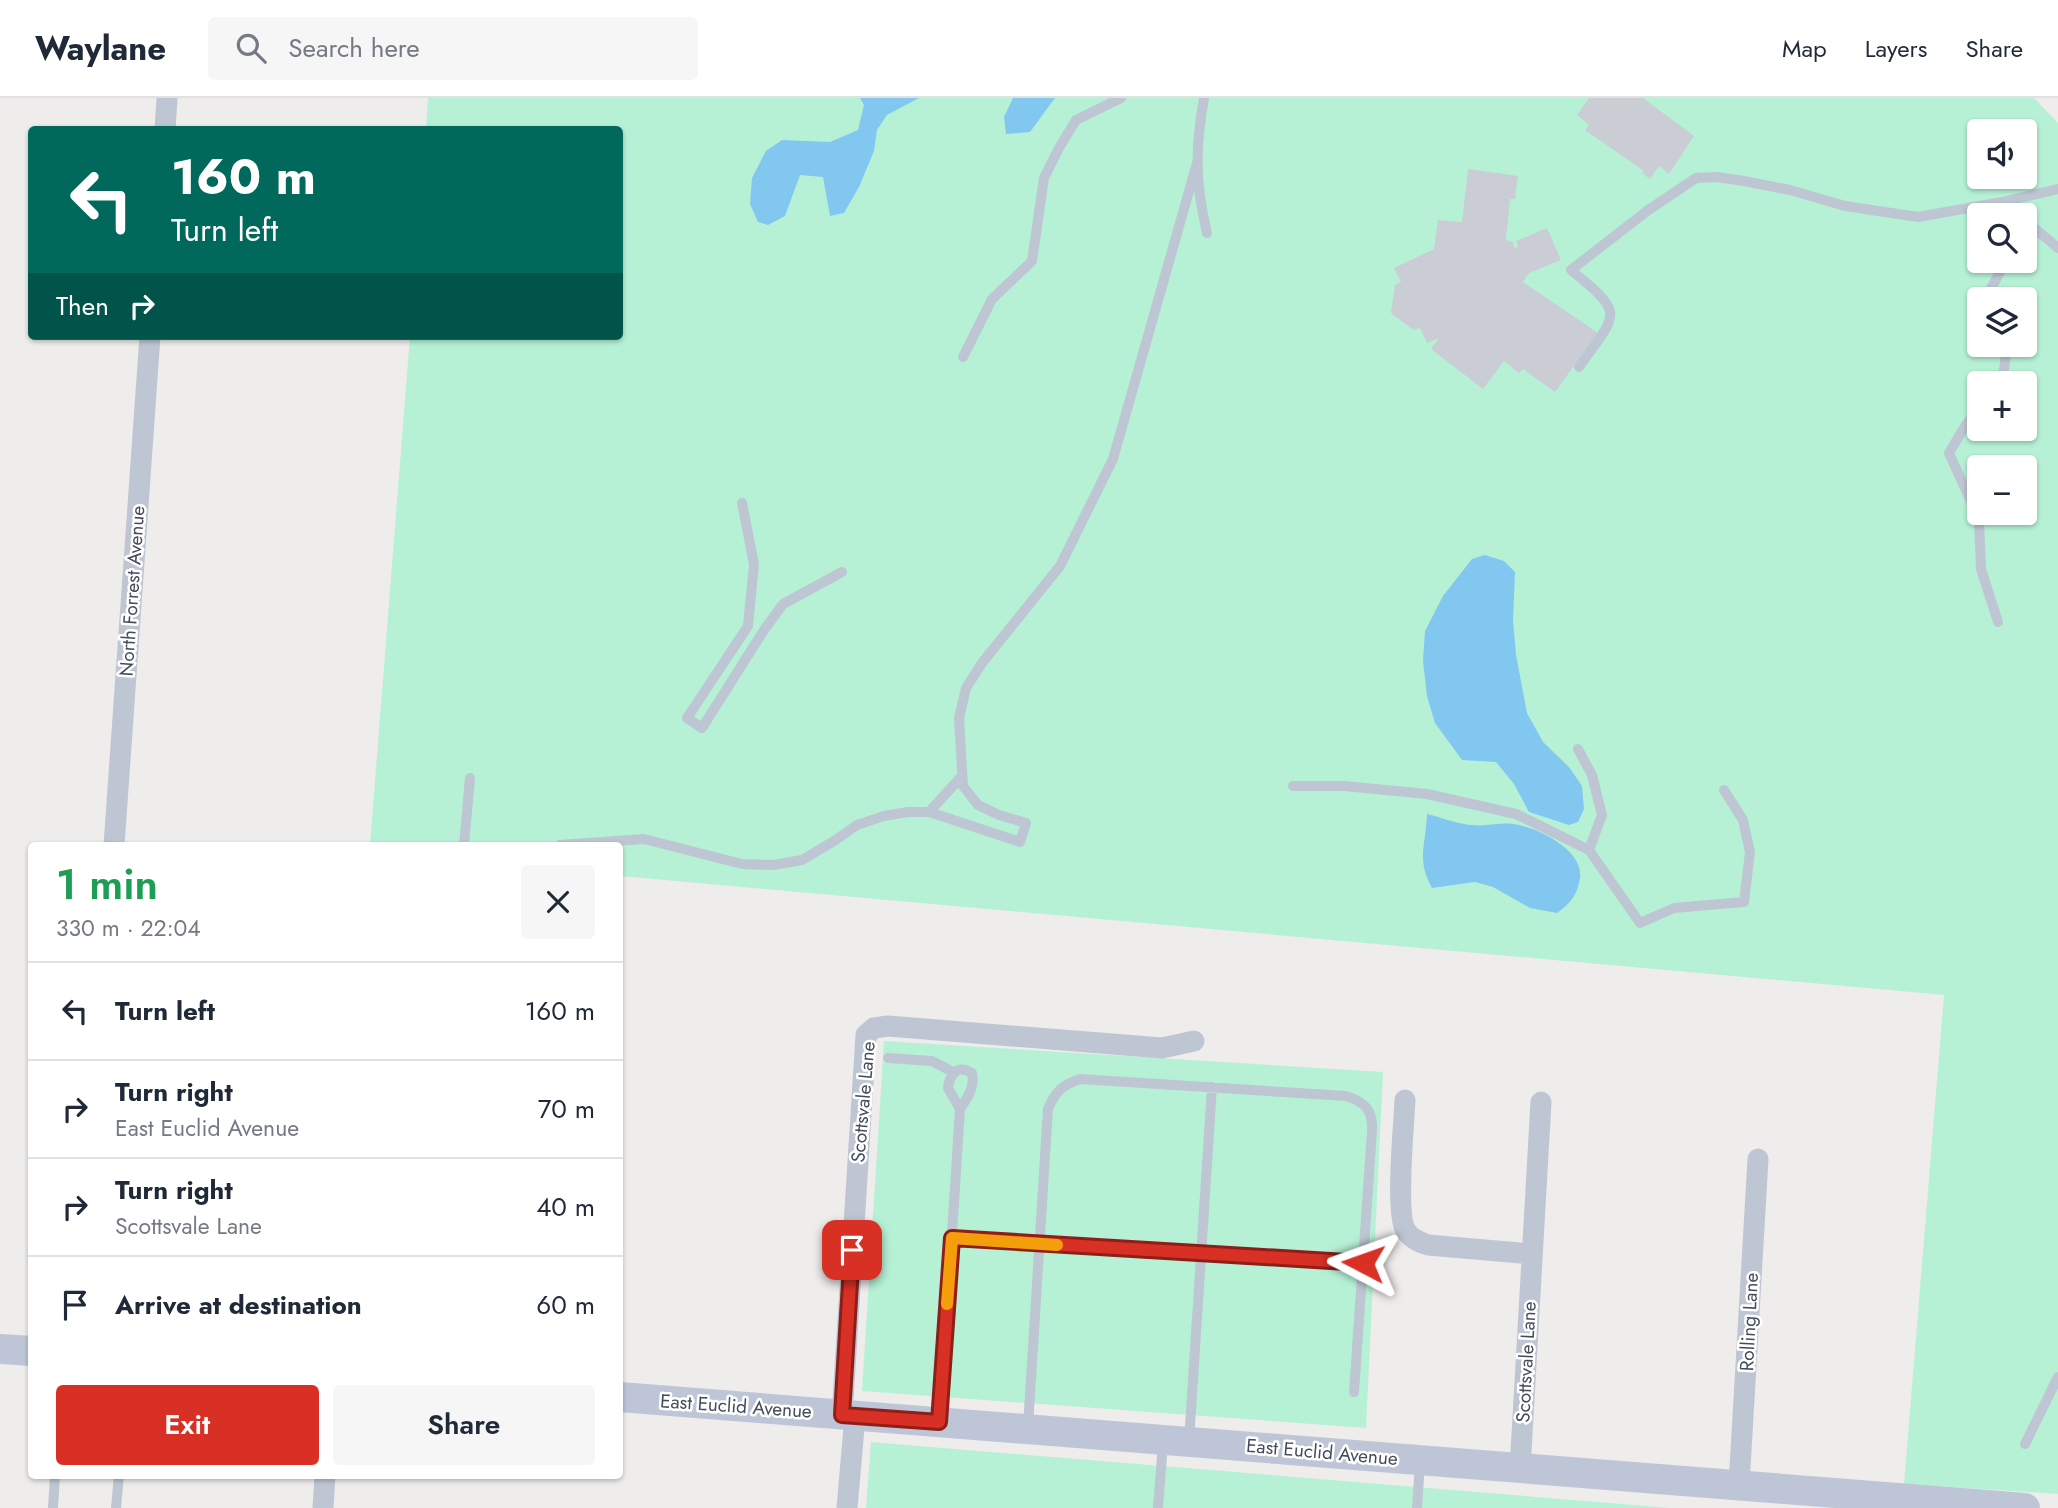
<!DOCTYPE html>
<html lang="en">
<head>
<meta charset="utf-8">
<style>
  body { margin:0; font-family:Jost,sans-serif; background:#f6f6f7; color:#1f2937; height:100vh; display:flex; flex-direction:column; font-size:26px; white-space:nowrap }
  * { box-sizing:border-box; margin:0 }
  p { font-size:23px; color:#747a83 }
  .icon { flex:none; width:38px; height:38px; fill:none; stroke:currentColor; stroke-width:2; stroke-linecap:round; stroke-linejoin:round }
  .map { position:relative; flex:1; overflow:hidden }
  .panel { position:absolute; left:28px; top:744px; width:595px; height:637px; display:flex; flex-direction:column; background:#fff; border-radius:7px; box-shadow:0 2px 5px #0004 }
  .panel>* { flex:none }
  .hud { position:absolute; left:28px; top:28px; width:595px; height:214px; border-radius:7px; box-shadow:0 2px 5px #0004; background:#00695c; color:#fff; overflow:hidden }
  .tools { position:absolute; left:1967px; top:21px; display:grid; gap:14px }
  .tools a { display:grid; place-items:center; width:70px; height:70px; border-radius:7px; background:#fff; box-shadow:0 2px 5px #0004; font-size:35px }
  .pin { position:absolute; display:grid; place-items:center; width:60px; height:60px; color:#fff; margin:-30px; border-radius:14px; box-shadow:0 4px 10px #0006 }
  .me { position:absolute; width:77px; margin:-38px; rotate:274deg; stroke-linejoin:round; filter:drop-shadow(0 0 5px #0008) }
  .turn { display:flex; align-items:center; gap:24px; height:147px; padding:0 28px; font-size:32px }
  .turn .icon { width:91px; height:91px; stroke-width:2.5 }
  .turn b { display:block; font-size:49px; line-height:60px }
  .then { display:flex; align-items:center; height:66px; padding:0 28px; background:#0003; gap:14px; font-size:26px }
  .round { display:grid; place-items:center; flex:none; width:74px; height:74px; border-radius:7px; background:#f6f6f7 }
  .head { display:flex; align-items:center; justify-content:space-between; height:119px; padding:0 28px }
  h1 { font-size:42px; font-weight:600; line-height:52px; color:#1e9e55 }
  .cta { display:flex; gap:14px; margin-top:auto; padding:14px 28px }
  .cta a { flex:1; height:80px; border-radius:7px; background:#d93025; color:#fff; font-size:28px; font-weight:600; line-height:80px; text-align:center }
  .cta a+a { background:#f6f6f7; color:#1f2937 }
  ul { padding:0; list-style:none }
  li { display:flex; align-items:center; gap:21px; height:98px; padding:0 28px; border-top:2px solid #e0e1e3 }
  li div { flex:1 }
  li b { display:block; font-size:26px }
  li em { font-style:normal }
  header { display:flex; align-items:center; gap:42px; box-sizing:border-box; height:98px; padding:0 35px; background:#fff; border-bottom:2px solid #e0e1e3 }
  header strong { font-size:33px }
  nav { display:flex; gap:38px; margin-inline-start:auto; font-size:24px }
  .search { width:490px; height:63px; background:#f6f6f7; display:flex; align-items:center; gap:18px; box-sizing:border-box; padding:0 24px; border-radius:7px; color:#747a83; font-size:26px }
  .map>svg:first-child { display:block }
  .green { fill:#b6f1d6; fill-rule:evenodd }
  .water { fill:#81c7f0 }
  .building { fill:#cbcdd5 }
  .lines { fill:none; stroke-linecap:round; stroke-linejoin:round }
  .service { stroke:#bec6d3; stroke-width:10 }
  .minor { stroke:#bec6d3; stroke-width:21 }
  .secondary { stroke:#bdc5d7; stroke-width:30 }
  .route-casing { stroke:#8d1f18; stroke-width:18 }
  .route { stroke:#d93025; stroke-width:12 }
  .slow { stroke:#f59e0b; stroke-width:12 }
  .labels { text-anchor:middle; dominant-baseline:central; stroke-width:5; stroke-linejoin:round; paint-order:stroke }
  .street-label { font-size:19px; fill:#444c5a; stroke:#fff }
</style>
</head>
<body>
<header>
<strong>Waylane</strong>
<div class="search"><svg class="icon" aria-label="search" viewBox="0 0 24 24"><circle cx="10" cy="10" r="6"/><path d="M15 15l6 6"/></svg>Search here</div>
<nav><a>Map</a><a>Layers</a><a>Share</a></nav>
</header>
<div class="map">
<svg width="2058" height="1410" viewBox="0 0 2058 1410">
  <rect width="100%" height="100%" fill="#efecec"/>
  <path class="green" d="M428 0H2034L2058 25V1396L1904 1386 1944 897 620 778V747H370L410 238H620V32L426 31ZM1979 33H2025V79H1979ZM1979 117H2025V163H1979ZM1979 201H2025V247H1979ZM1979 285H2025V331H1979ZM1979 369H2025V415H1979Z
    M884 943 1383 974 1366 1330 862 1293Z
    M871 1344 1670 1410H866Z"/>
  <path class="water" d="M860 0H919L887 17 877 32 874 53 859 89 844 115 830 118 823 79 800 77 785 118 768 127 758 124 750 106 752 80 766 53 782 42 830 44 858 32 864 7Z
    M1013 0H1055L1030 34 1006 36 1004 19Z
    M1485 457 1504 463 1515 474 1513 522 1516 557 1527 615 1543 644 1569 669 1582 688 1584 711 1578 724 1569 727 1529 714 1514 686 1496 664 1462 662 1435 625 1427 598 1423 563 1425 533 1443 498 1472 461Z
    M1427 716C1440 719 1452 724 1464 726 1484 730 1497 724 1513 726 1537 729 1584 752 1580 780 1578 796 1570 806 1557 815L1530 810 1493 789 1475 784 1432 790C1416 761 1426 747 1427 716Z"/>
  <path class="building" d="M1589 0H1643L1694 38 1669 76 1659 68 1650 81 1642 75 1644 73 1585 32 1589 27 1577 17Z
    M1468 71 1518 78 1515 101H1510L1506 142 1513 144 1515 151 1518 149 1516 143 1547 130 1561 162 1529 175 1523 184 1598 235 1555 294 1523 271 1519 275 1504 263 1483 291 1431 251 1439 240 1427 245 1420 230 1413 232 1391 215 1395 187 1401 184 1394 170 1434 151 1438 122 1462 124Z"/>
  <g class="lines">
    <path class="service" d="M1204 0C1195 51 1195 84 1207 135
      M2014 101 2033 129 2025 139
      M2033 129 2058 150
      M1985 201 2006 163
      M963 259 992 201 1032 163 1044 80 1059 50 1076 22 1121 0
      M1579 269C1618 214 1626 217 1571 172L1647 113 1696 80 1717 79 1744 83 1790 92 1845 108 1918 119 2002 104 2058 91
      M2000 285 2003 280 2007 247
      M1979 310 1965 328 1949 355 1979 421 1981 471 1998 524
      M742 405 754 466 748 528 687 620 702 630 764 532 783 506 842 474
      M1578 651 1592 677 1602 717 1589 752
      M1293 688H1344L1427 696 1516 716 1589 752 1640 825 1674 810 1744 804 1750 754 1743 722 1724 692
      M929 714 962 678
      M464 747 470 680
      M560 747 644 741 742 766 773 767 802 762 834 743 857 727 884 718 908 714H929L1020 744 1026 725 999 717 978 707 963 688 959 620 966 590 982 565 1060 468 1113 361 1197 65
      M888 960 932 963 953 974
      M952 1140 1363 1165
      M940 1322 960 1011C968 999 975 989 972 975 957 966 950 976 948 990L960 1011
      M1028 1328 1048 1011C1055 994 1062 987 1080 981L1346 998C1366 1004 1373 1013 1372 1033L1354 1294
      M1189 1343 1212 989
      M2025 1346 2058 1279
      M53 1410 55 1377
      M116 1410 119 1377
      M1158 1410 1163 1345
      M1417 1410 1420 1365"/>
    <path class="minor" d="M165 32 167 0
      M114 747 150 238
      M1405 1002C1404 1026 1395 1117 1406 1133 1411 1141 1420 1144 1428 1147L1532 1156
      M842 1317 866 937 874 930 888 928 1162 950 1194 943
      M1520 1371 1541 1004
      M1739 1387 1758 1061
      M323 1410 325 1377
      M847 1410 855 1318"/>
    <path class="secondary" d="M0 1251 32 1253
      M620 1299 2025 1410"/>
  </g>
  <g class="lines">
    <g class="route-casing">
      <path id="route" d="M852 1152 842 1317 939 1324 952 1140 1363 1165"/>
    </g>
    <use href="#route" class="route"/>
    <path class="slow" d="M947 1206 952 1140 1057 1147"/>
  </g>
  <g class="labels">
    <g class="street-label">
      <text transform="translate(132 493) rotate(-86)">North Forrest Avenue</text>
      <text transform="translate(863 1004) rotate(-85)">Scottsvale Lane</text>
      <text transform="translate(1749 1224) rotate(-87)">Rolling Lane</text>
      <text transform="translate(1526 1264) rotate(-87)">Scottsvale Lane</text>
      <text transform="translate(736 1308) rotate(4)">East Euclid Avenue</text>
      <text transform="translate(1322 1354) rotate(5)">East Euclid Avenue</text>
    </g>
  </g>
</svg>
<div class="tools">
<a><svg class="icon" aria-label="sound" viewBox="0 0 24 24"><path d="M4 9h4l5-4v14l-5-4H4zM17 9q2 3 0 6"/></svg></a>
<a><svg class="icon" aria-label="search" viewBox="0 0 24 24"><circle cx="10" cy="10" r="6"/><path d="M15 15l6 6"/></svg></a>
<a><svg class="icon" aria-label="layers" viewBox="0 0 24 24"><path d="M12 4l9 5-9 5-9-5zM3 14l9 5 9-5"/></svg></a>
<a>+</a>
<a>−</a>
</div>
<div class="pin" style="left:852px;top:1152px;background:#d93025"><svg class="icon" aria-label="arrive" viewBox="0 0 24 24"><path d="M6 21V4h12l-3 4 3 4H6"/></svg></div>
<svg class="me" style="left:1363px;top:1165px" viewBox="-20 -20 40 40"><path d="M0-17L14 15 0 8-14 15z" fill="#d93025" stroke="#fff" stroke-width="4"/></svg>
<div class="hud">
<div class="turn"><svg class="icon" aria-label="left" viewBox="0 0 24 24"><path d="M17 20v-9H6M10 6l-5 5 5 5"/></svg><div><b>160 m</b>Turn left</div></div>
<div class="then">Then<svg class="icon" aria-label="right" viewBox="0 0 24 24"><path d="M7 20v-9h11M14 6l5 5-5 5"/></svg></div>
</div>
<section class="panel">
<div class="head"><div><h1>1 min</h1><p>330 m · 22:04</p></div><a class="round"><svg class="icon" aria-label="close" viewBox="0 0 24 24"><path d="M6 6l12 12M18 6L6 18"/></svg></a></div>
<ul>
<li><svg class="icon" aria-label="left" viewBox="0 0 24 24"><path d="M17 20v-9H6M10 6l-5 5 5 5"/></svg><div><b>Turn left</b></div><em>160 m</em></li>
<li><svg class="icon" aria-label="right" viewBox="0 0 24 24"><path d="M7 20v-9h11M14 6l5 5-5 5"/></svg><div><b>Turn right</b><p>East Euclid Avenue</p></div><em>70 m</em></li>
<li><svg class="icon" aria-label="right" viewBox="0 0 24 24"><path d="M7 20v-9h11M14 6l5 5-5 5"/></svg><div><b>Turn right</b><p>Scottsvale Lane</p></div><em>40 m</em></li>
<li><svg class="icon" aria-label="arrive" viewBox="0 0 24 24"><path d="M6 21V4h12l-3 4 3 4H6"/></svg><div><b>Arrive at destination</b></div><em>60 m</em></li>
</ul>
<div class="cta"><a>Exit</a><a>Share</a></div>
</section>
</div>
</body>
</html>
